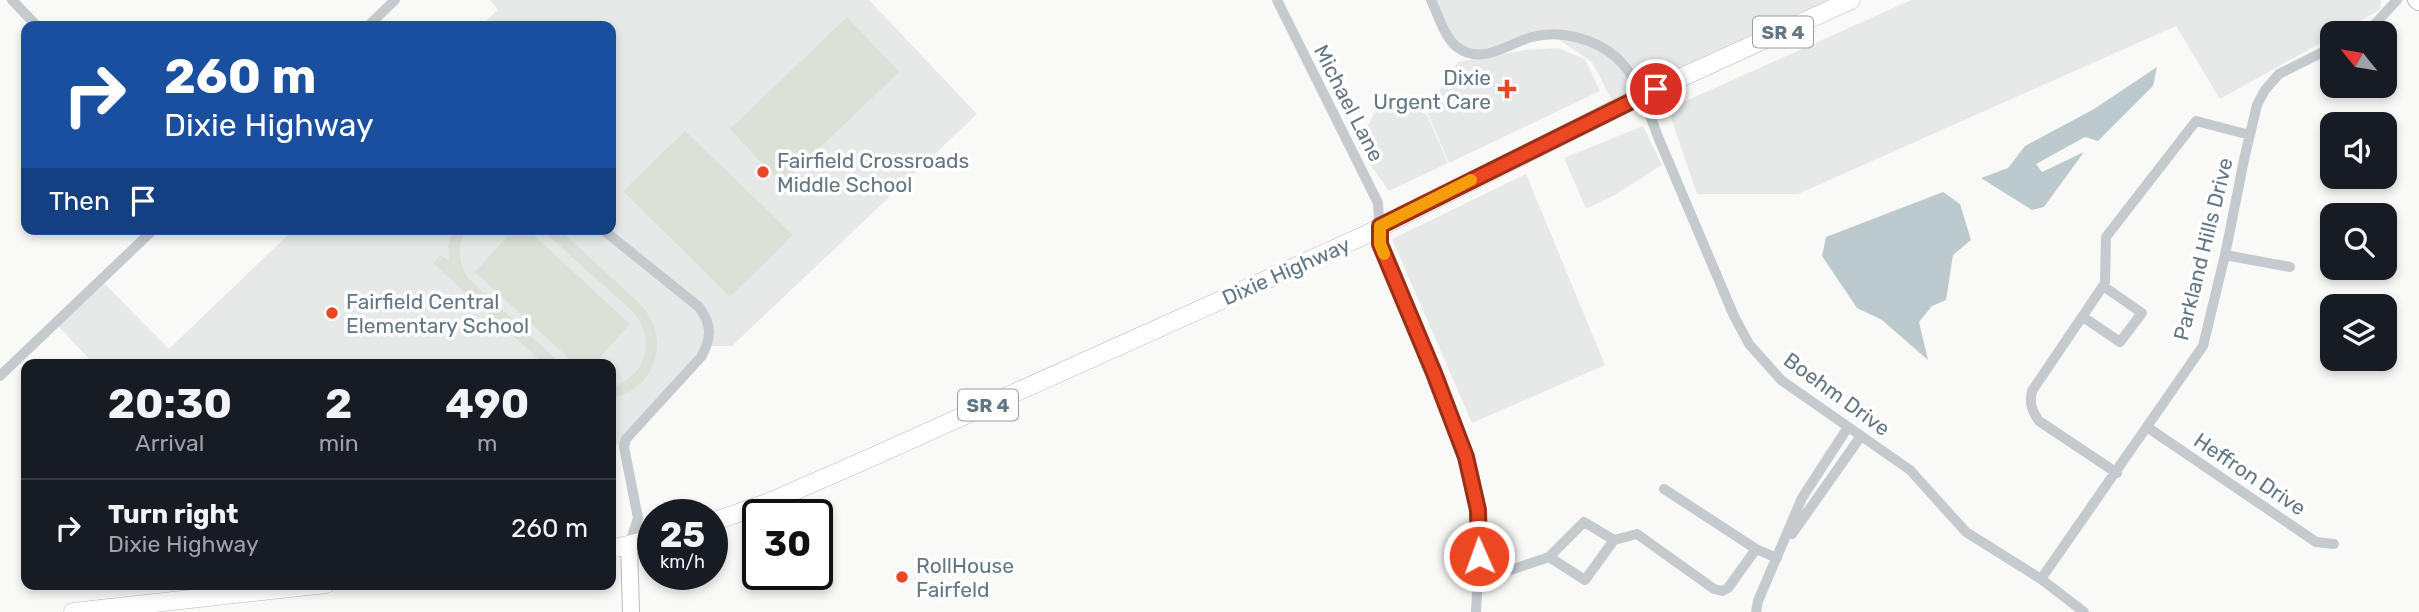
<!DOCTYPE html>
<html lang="en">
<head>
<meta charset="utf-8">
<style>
  body { margin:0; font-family:Rubik,sans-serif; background:#242831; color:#f1f3f6; height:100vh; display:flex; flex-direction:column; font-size:26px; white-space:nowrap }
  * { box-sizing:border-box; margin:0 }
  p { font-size:23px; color:#9ea1a6 }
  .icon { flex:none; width:38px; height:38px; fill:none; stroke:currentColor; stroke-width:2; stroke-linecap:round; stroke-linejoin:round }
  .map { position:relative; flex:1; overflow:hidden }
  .sheet { position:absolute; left:21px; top:359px; width:595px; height:231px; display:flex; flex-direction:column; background:#171b24; border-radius:14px; box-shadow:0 4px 10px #0003 }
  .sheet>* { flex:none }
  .guide { position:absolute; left:21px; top:21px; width:595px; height:214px; border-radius:14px; box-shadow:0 4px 10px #0003; background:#1a4fa0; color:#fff; overflow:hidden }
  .needle { width:46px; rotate:300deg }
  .buttons { position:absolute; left:2320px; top:21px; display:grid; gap:14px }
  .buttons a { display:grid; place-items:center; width:77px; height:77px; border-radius:14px; background:#171b24; box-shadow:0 4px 10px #0003; font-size:35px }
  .speed { position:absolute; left:637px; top:499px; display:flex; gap:14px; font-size:35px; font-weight:700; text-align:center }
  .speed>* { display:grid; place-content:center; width:91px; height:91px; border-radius:50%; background:#171b24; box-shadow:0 4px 10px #0003; line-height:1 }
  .speed small { font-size:18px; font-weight:400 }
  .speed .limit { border:4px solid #111; border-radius:10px; background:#fff; color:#111 }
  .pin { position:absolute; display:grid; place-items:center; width:60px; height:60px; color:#fff; margin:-30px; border:4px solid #fff; border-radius:50%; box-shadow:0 2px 7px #0007 }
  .me { position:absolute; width:77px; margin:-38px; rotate:358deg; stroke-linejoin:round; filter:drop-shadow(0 0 5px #0008) }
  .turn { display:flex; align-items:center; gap:24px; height:147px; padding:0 28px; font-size:32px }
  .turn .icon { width:91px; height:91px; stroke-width:2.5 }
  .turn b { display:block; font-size:49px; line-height:60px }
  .then { display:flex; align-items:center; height:66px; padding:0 28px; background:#0003; gap:14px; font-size:26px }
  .eta { display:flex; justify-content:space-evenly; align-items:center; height:119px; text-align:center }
  .eta b { font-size:42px; font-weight:700; line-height:49px }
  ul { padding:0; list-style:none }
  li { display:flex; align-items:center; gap:21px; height:98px; padding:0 28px; border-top:2px solid #363941 }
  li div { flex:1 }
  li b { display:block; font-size:26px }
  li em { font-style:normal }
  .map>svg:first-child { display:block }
  .built { fill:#e7e9e8 }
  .green { fill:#dbe1d7 }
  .water { fill:#bccacd }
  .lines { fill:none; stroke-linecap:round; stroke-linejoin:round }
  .secondary-casing { stroke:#b6bdc1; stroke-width:18 }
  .primary-casing { stroke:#b7bdc0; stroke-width:19 }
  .street { stroke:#c4cacd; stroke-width:10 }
  .secondary { stroke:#fff; stroke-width:16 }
  .primary { stroke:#fff; stroke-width:18 }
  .route-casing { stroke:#9a2e16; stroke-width:18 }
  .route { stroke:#ed4622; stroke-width:12 }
  .slow { stroke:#f59e0b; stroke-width:12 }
  .poi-dot { fill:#ed4622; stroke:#fff; stroke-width:2.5 }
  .labels { text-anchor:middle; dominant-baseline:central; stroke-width:7; stroke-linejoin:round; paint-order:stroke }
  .shield { fill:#fff; stroke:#91a0a8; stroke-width:2 }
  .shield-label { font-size:19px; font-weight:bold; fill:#627783 }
  .poi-label { font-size:21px; fill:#627783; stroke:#fff; text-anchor:start }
  .street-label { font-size:21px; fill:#627783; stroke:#fff }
</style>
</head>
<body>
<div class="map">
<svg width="2419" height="612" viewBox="0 0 2419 612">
  <rect width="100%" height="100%" fill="#f9f9f7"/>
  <path class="built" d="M490 0H869L977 114 732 346H708L624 447 611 442V364H165L164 358 157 364H94L55 323 101 280 169 349 294 229H611V26H480L498 10Z
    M1431 0H1850L1616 108 1592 62 1552 35 1489 54 1457 47Z
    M1911 0H2381L2380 10 2337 33H2333V36L2220 99 2176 26 1798 194H1697L1668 109Z
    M1558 48 1585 59 1600 91 1449 163 1428 114 1447 75 1458 62 1525 50Z
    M1393 96 1427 115 1448 163 1389 191 1358 147 1378 105Z
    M1643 126 1662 165 1613 196 1586 209 1564 158Z
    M1526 174 1605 365 1472 423 1392 239Z"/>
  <path class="green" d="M847 17 899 72 782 184 730 129Z
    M685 131 793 235 730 297 623 191Z
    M453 229H466C457 246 458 263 469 279L561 364H544L433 263 441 255 449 261 448 246Z
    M514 229H527L630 324 594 364H575L475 272Z
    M541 229H559L640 304C672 337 657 390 611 398V387C646 378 657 339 633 312Z"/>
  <path class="water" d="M2157 67 2153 86 2098 141 2085 137 2036 164 2042 172 2084 152 2044 207 2032 210 1981 178 2008 168 2025 146 2094 109Z
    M1943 192 1960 204 1971 240 1953 255 1946 300 1932 306 1919 322 1928 360 1882 320 1857 308 1822 256 1826 237Z"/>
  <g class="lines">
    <g class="secondary-casing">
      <path id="secondary" d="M2416 0 2419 2
        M629 546 631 612"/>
    </g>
    <g class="primary-casing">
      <path id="primary" d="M712 522 767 503 870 458 1361 237 1641 96 1851 0
        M611 549 653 539
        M73 612 326 584"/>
    </g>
    <path class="street" d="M12 0 37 26
      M1277 0 1378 203 1380 244 1434 373 1466 457 1478 510 1479 556 1476 612
      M1431 0C1438 14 1444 37 1457 47 1482 66 1507 44 1532 37 1560 29 1596 39 1617 58 1640 79 1649 116 1661 144 1685 201 1710 259 1734 316L1749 344 1781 380 1910 470 1966 532 2041 579 2084 612
      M368 26 395 0
      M2362 33 2376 23 2397 0
      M602 229 699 307C712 325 712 338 701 357L626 439 624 447 638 518 629 546
      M2225 255 2290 267
      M2083 317 2120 342 2142 313 2103 286
      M0 376 154 229
      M2147 427 2316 542 2334 544
      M2117 473 2039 421C2032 411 2029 403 2032 391L2105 283 2106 237 2196 121 2250 135
      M1664 489 1756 549 1777 558
      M1792 534 1861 436
      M1614 540 1584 522 1549 557 1585 580 1614 540 1637 534 1714 589 1722 591 1728 588 1756 549
      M1478 577 1502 573 1549 557
      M2041 579 2203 346 2225 255 2245 155 2257 105 2265 90 2279 74 2333 47
      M1756 612 1758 601 1802 498 1848 427"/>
    <use href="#secondary" class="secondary"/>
    <use href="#primary" class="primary"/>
  </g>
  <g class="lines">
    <g class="route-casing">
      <path id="route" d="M1479 556 1478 510 1466 457 1434 373 1380 244V226L1656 89"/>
    </g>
    <use href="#route" class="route"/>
    <path class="slow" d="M1384 254 1380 244V226L1471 180"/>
  </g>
  <g class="poi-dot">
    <path d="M1503.5 78.5h7v7h7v7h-7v7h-7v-7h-7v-7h7z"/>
    <circle cx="763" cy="172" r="7"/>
    <circle cx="332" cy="313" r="7"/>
    <circle cx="902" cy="577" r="7"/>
  </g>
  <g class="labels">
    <g class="shield">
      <rect x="1753" y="16.5" width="60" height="31" rx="5"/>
      <rect x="958" y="389.5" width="60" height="31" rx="5"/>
    </g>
    <g class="shield-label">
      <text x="1783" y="32">SR 4</text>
      <text x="988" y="405">SR 4</text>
    </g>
    <g class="poi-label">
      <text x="1491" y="77" text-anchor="end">Dixie<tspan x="1491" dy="24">Urgent Care</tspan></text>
      <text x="777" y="160">Fairfield Crossroads<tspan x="777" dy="24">Middle School</tspan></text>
      <text x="346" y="301">Fairfield Central<tspan x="346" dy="24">Elementary School</tspan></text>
      <text x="916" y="565">RollHouse<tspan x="916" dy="24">Fairfeld</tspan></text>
    </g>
    <g class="street-label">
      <text transform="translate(1349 103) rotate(63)">Michael Lane</text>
      <text transform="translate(2203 249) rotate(-76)">Parkland Hills Drive</text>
      <text transform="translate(1286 271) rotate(-24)">Dixie Highway</text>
      <text transform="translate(1837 394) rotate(36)">Boehm Drive</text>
      <text transform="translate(2250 474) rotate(34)">Heffron Drive</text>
    </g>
  </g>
</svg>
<div class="buttons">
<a><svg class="needle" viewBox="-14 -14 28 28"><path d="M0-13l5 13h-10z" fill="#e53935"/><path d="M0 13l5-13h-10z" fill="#9ea1a6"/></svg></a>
<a><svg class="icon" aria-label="sound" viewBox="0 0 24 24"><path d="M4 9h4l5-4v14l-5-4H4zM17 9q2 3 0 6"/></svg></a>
<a><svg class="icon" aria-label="search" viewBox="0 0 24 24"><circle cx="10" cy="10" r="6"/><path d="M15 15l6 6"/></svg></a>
<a><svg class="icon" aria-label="layers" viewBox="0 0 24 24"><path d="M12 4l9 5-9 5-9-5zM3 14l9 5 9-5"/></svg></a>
</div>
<div class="speed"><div>25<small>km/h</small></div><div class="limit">30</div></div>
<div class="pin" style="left:1656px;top:89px;background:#d93025"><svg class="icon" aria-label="arrive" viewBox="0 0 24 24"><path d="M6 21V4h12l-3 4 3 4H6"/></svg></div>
<svg class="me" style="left:1479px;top:556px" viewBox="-20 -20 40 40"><circle r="17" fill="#ed4622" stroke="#fff" stroke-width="3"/><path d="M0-11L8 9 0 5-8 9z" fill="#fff"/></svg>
<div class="guide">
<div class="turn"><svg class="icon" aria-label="right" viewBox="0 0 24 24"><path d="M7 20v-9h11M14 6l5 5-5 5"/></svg><div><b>260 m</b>Dixie Highway</div></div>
<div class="then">Then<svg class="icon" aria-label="arrive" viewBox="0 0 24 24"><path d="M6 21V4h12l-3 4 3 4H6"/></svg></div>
</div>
<section class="sheet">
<div class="eta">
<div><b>20:30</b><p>Arrival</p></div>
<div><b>2</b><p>min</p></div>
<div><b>490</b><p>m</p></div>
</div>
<ul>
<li><svg class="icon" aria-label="right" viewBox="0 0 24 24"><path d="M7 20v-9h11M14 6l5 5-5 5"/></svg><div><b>Turn right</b><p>Dixie Highway</p></div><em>260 m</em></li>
</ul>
</section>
</div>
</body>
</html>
